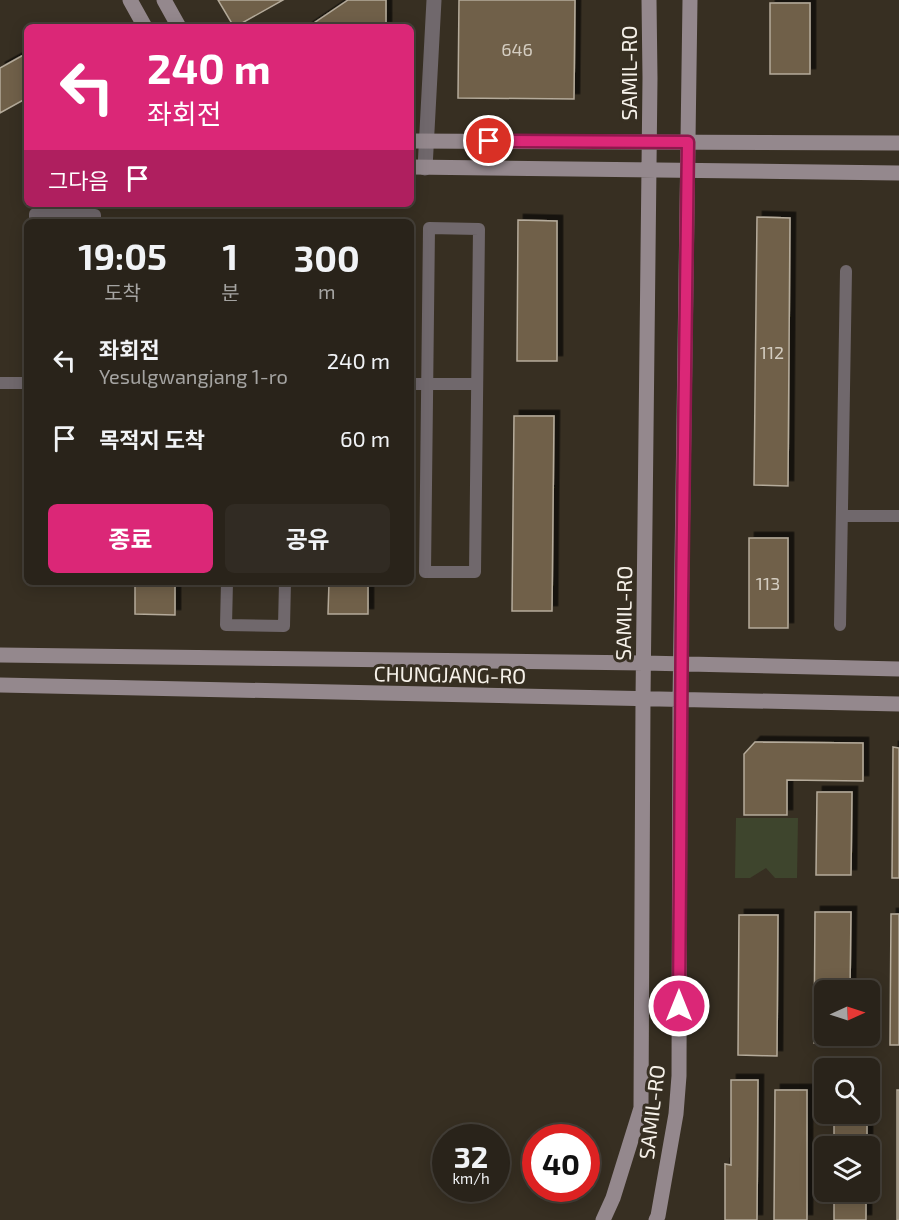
<!DOCTYPE html>
<html lang="ko">
<head>
<meta charset="utf-8">
<style>
  body { margin:0; font-family:"Exo 2","Noto Sans KR",sans-serif; background:#312b23; color:#f1f3f6; height:100vh; display:flex; flex-direction:column; font-size:22px; white-space:nowrap }
  * { box-sizing:border-box; margin:0 }
  p { font-size:20px; color:#a5a4a2 }
  .icon { flex:none; width:33px; height:33px; fill:none; stroke:currentColor; stroke-width:2; stroke-linecap:round; stroke-linejoin:round }
  .map { position:relative; flex:1; overflow:hidden }
  .sheet { position:absolute; left:24px; top:219px; width:390px; height:366px; display:flex; flex-direction:column; background:#29231a; border-radius:9px; box-shadow:0 3px 15px #0003,0 0 0 2px #454039 }
  .sheet>* { flex:none }
  .top-card { position:absolute; left:24px; top:24px; width:390px; height:183px; border-radius:9px; box-shadow:0 3px 15px #0003,0 0 0 2px #454039; background:#db2777; color:#fff; overflow:hidden }
  .needle { width:39px; rotate:87deg }
  .tools { position:absolute; left:814px; top:980px; display:grid; gap:12px }
  .tools a { display:grid; place-items:center; width:66px; height:66px; border-radius:9px; background:#29231a; box-shadow:0 3px 15px #0003,0 0 0 2px #454039; font-size:30px }
  .speed { position:absolute; left:432px; top:1124px; display:flex; gap:12px; font-size:30px; font-weight:700; text-align:center }
  .speed>* { display:grid; place-content:center; width:78px; height:78px; border-radius:50%; background:#29231a; box-shadow:0 3px 15px #0003,0 0 0 2px #454039; line-height:1 }
  .speed small { font-size:15px; font-weight:400 }
  .speed .limit { border:9px solid #d22; background:#fff; color:#111 }
  .pin { position:absolute; display:grid; place-items:center; width:51px; height:51px; color:#fff; margin:-26px; border:3px solid #fff; border-radius:50%; box-shadow:0 2px 6px #0007 }
  .me { position:absolute; width:66px; margin:-33px; rotate:0deg; stroke-linejoin:round; filter:drop-shadow(0 0 4px #0008) }
  .turn { display:flex; align-items:center; gap:21px; height:126px; padding:0 24px; font-size:27px }
  .turn .icon { width:78px; height:78px; stroke-width:2.5 }
  .turn b { display:block; font-size:42px; line-height:51px }
  .then { display:flex; align-items:center; height:57px; padding:0 24px; background:#0003; gap:12px; font-size:22px }
  .eta { display:flex; justify-content:space-evenly; align-items:center; height:102px; text-align:center }
  .eta b { font-size:36px; font-weight:700; line-height:42px }
  .action { display:flex; gap:12px; margin-top:auto; padding:12px 24px }
  .action a { flex:1; height:69px; border-radius:9px; background:#db2777; color:#fff; font-size:24px; font-weight:700; line-height:69px; text-align:center }
  .action a+a { background:#312b23; color:#f1f3f6 }
  ul { padding:0; list-style:none }
  li { display:flex; align-items:center; gap:18px; height:78px; padding:0 24px }
  li div { flex:1 }
  li b { display:block; font-size:22px }
  li em { font-style:normal }
  .map>svg:first-child { display:block }
  .green { fill:#3e452d }
  .building { fill:#6f6048; stroke:#b5ab9b; stroke-width:1.5; filter:url(#shadow) }
  .lines { fill:none; stroke-linecap:round; stroke-linejoin:round }
  .lane { stroke:#70686c; stroke-width:12 }
  .street { stroke:#70686c; stroke-width:15 }
  .secondary { stroke:#94888d; stroke-width:15 }
  .route-casing { stroke:#8e194d; stroke-width:15 }
  .route { stroke:#db2777; stroke-width:10 }
  .labels { text-anchor:middle; dominant-baseline:central; stroke-width:6; stroke-linejoin:round; paint-order:stroke }
  .number-label { font-size:18px; fill:#d4cdc1 }
  .street-label { font-size:21px; fill:#f6f1e9; stroke:#372f22 }
</style>
</head>
<body>
<div class="map">
<svg width="899" height="1220" viewBox="0 0 899 1220">
  <defs>
    <filter id="shadow"><feDropShadow dx="5.5" dy="-5.5" stdDeviation="0" flood-color="#0009"/></filter>
  </defs>
  <rect width="100%" height="100%" fill="#372f22"/>
  <path class="green" d="M736 818H798L797 878H775L766 868 750 878H735Z"/>
  <path class="building" d="M218 0H283L235 27H234Z
    M348 0H386V27H308Z
    M459 0H575L574 99 458 98Z
    M770 3H810V74H770Z
    M27 53V98L0 113V68Z
    M757 217 790 218 788 486 754 485Z
    M518 220 557 221V361H517Z
    M514 416H554L552 611H512Z
    M749 538H788V628H749Z
    M135 582H175V615L135 614Z
    M329 582H368V614H328Z
    M755 742 863 743V781L787 780V815H744V754Z
    M893 747 899 748V878H892Z
    M817 792H852L851 875H816Z
    M815 912H851L850 990H825V1035H850V1043H814Z
    M891 914H899V1045H890Z
    M739 915H778L777 1056 738 1055Z
    M731 1080H758L757 1220H725V1164L731 1165Z
    M775 1090H807V1220H774Z
    M897 1090H899V1220H897Z
    M834 1113H867V1146H834Z
    M834 1191H866V1220H834Z"/>
  <g class="lines">
    <path class="lane" d="M35 222V214L95 215V222
      M429 228 479 229 475 572H425Z
      M0 383H27
      M411 384H477
      M842 516H899
      M227 582 226 625 284 626 285 582
      M840 625 846 271"/>
    <path class="street" d="M425 168 434 0"/>
    <path class="secondary" d="M130 0 145 27
      M164 0 179 27
      M411 141 899 143
      M411 167 899 173
      M0 655 644 663 899 669
      M0 685 899 704
      M603 1220 613 1198 641 1108 643 699 650 78 649 0
      M656 1220 658 1216 676 1114 679 1076 680 701 690 0"/>
  </g>
  <g class="lines">
    <g class="route-casing">
      <path id="route" d="M489 141 688 142 682 603 679 1006"/>
    </g>
    <use href="#route" class="route"/>
  </g>
  <g class="labels">
    <g class="number-label">
      <text x="517" y="49">646</text>
      <text x="772" y="352">112</text>
      <text x="768" y="583">113</text>
    </g>
    <g class="street-label">
      <text transform="translate(628 73) rotate(-90)">SAMIL-RO</text>
      <text transform="translate(623 613) rotate(-89)">SAMIL-RO</text>
      <text transform="translate(450 674) rotate(1)">CHUNGJANG-RO</text>
      <text transform="translate(651 1112) rotate(-83)">SAMIL-RO</text>
    </g>
  </g>
</svg>
<div class="tools">
<a><svg class="needle" viewBox="-14 -14 28 28"><path d="M0-13l5 13h-10z" fill="#e53935"/><path d="M0 13l5-13h-10z" fill="#a5a4a2"/></svg></a>
<a><svg class="icon" aria-label="search" viewBox="0 0 24 24"><circle cx="10" cy="10" r="6"/><path d="M15 15l6 6"/></svg></a>
<a><svg class="icon" aria-label="layers" viewBox="0 0 24 24"><path d="M12 4l9 5-9 5-9-5zM3 14l9 5 9-5"/></svg></a>
</div>
<div class="speed"><div>32<small>km/h</small></div><div class="limit">40</div></div>
<div class="pin" style="left:489px;top:141px;background:#d93025"><svg class="icon" aria-label="arrive" viewBox="0 0 24 24"><path d="M6 21V4h12l-3 4 3 4H6"/></svg></div>
<svg class="me" style="left:679px;top:1006px" viewBox="-20 -20 40 40"><circle r="17" fill="#db2777" stroke="#fff" stroke-width="3"/><path d="M0-11L8 9 0 5-8 9z" fill="#fff"/></svg>
<div class="top-card">
<div class="turn"><svg class="icon" aria-label="left" viewBox="0 0 24 24"><path d="M17 20v-9H6M10 6l-5 5 5 5"/></svg><div><b>240 m</b>좌회전</div></div>
<div class="then">그다음<svg class="icon" aria-label="arrive" viewBox="0 0 24 24"><path d="M6 21V4h12l-3 4 3 4H6"/></svg></div>
</div>
<section class="sheet">
<div class="eta">
<div><b>19:05</b><p>도착</p></div>
<div><b>1</b><p>분</p></div>
<div><b>300</b><p>m</p></div>
</div>
<ul>
<li><svg class="icon" aria-label="left" viewBox="0 0 24 24"><path d="M17 20v-9H6M10 6l-5 5 5 5"/></svg><div><b>좌회전</b><p>Yesulgwangjang 1-ro</p></div><em>240 m</em></li>
<li><svg class="icon" aria-label="arrive" viewBox="0 0 24 24"><path d="M6 21V4h12l-3 4 3 4H6"/></svg><div><b>목적지 도착</b></div><em>60 m</em></li>
</ul>
<div class="action"><a>종료</a><a>공유</a></div>
</section>
</div>
</body>
</html>
